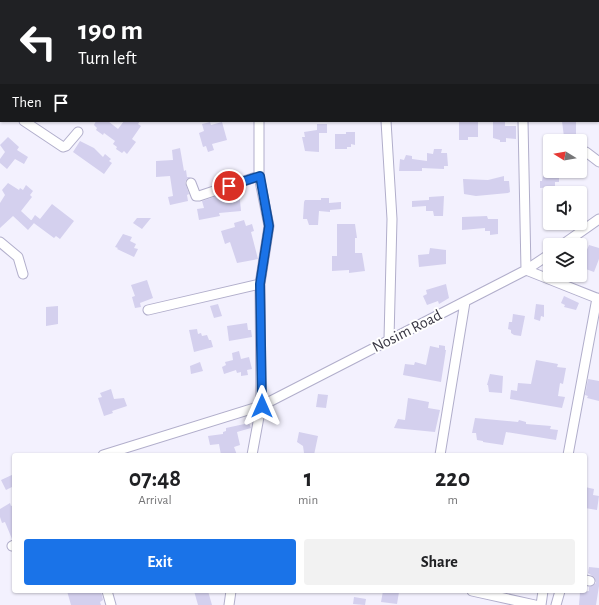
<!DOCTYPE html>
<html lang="en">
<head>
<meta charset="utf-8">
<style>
  body { margin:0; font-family:"Alegreya Sans",sans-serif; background:#f2f2f2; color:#202124; height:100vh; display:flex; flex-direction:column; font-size:15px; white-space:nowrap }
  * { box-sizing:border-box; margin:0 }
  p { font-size:13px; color:#757577 }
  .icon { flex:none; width:22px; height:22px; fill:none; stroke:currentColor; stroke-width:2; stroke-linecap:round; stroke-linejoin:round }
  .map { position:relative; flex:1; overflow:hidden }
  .details { position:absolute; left:12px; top:453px; width:575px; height:140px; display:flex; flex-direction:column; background:#fff; border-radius:4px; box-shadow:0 1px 3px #0004 }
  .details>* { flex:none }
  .guide { position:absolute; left:0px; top:0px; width:599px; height:122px; box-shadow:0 1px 3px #0004; background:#202124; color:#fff; overflow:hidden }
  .needle { width:26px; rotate:281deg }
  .buttons { position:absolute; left:543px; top:134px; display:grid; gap:8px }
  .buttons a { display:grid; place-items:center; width:44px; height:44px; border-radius:4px; background:#fff; box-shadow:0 1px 3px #0004; font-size:20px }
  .pin { position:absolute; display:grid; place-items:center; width:34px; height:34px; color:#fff; margin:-17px; border:2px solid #fff; border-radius:50%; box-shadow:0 1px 4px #0007 }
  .me { position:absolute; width:44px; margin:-22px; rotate:0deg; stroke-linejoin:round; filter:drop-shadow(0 0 3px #0008) }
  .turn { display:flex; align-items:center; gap:14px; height:84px; padding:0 12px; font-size:18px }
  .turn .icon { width:52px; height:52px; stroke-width:2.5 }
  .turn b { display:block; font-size:28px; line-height:34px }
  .then { display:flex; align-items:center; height:38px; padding:0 12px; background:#0003; gap:8px; font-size:15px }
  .eta { display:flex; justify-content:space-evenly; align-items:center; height:68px; text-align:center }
  .eta b { font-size:24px; font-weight:600; line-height:28px }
  .cta { display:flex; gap:8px; margin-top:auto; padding:8px 12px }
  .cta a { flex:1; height:46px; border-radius:4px; background:#1a73e8; color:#fff; font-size:16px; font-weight:600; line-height:46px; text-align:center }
  .cta a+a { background:#f2f2f2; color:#202124 }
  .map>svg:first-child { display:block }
  .building { fill:#d4d0ee }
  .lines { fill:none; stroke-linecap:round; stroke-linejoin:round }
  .minor-casing { stroke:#b1aecb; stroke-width:11 }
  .minor { stroke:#fff; stroke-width:9 }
  .route-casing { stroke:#114b97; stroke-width:10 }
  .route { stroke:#1a73e8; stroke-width:7 }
  .labels { text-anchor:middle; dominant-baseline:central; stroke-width:4; stroke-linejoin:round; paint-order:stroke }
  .street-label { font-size:16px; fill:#3a3844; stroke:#fff }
</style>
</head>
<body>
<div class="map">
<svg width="599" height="605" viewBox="0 0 599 605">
  <rect width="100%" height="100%" fill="#f3f1fe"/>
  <path class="building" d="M96 121H108L118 129 124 121H140L138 124 141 126 132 139 136 142 127 154 124 151 122 153 116 149 117 147 113 144 115 141 104 133 103 135 96 130 97 128 94 125Z
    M459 121H478V137H468V140H459Z
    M493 121H505V126H516V139L506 138V142H500V140L493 138Z
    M562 121H576V136L564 137Z
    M210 122 211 125 222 122 227 140 212 144 214 150 208 152 206 146 203 147 199 133 204 131 202 124Z
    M317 124H327V133H319V152L305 151 302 137H305L304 132 317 130Z
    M346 132H355V145L351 144V147H347V149H335V134H346Z
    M8 137 19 147 17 150 28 157 24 164 15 159 7 169 0 163V159L5 152 0 145Z
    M80 141 94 148 103 157 105 154 111 159 109 161 112 163 104 174 73 152Z
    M180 148 184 171 186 170 187 177H191L187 179 185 182 189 194 187 195 188 201 170 205 168 197 173 196 170 176 156 177V161L173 160 172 150Z
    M434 149H442L441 153H447L448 166H444V169L422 168V171H399L400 159 404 160 406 155 412 156V159L427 161V153L433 154Z
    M550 169V171H555V174H559V182H555V187L540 188V181H542L544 170Z
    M504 176V181H509L510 192 508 193 476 196 464 194 463 179 488 180Z
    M8 183 19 190 20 188 23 190 26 185 33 191 30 195 32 197 21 211 34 223 28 230 13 216 0 228V203L5 195 2 190Z
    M235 190H239L241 211 219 213 220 216 199 220 197 209 204 208 202 201Z
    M444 196 443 216H434L433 211H426V206L412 207V201L429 200V197Z
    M321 198H329V203L341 202V209L330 210V212L319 211 318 225H309L307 219H303L304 202 305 200H321Z
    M52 204 74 221 60 239 56 236 54 238 31 221 35 215 40 219Z
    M487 216 488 219H498V234L490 235V231H485V228L462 230V217Z
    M137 218H151L142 229 133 223Z
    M244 220 246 226 252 224 254 231 251 232 258 259 237 263 230 242 225 244 221 231 235 227 234 223Z
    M337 224H355L357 238H355V253H362L365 271 349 273V270L332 271V256H337Z
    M123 234 132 237 130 241 136 244 134 248 138 249 134 257 117 249 118 248 115 247Z
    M589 245 599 248V259L594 272 583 268 584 263 580 262V250L586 252Z
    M430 248 446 250V264L419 267 418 255 429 254Z
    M147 280 153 298 140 303 141 307 135 308 132 297 135 296 131 285Z
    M446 284 449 298 439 304 438 301 427 305 423 296 427 294 426 290Z
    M564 296 579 303 576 310 564 307 565 305 561 303Z
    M218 304 222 316 214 318 210 306Z
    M536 304 544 305V317L541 316 540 321 534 319Z
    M58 306V324L46 326V307Z
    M513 314 525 316 521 336 514 335 511 333V330L508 329 509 322H512Z
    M247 323 248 330H251L252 337 229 341 227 326Z
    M197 329 198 334 201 333 202 336 207 335 209 340H211L213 347 194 352 189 330Z
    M439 345 445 346V350H446L441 382 403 375 405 364 414 365 415 362 426 365 430 346 439 348Z
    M239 351 241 359 249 357 252 369 247 370 248 375 241 376V372L237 373 236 370 224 374 222 367 226 365 225 362 233 360 232 353Z
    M536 360 558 364 557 367 566 368 563 384 560 383 558 396 565 397 562 408 510 399 511 390 517 391 518 383 531 384Z
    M200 362 203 371 191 374 190 366Z
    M490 374 503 376 502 393 489 392 488 385H487Z
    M588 379 599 381V401L587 398 588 396 585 395Z
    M111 389 114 399 124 398 127 406 112 411 113 413 104 416 98 398 102 397 100 393Z
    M318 394 328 395 326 408 316 407Z
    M408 398 429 402 428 408 440 410 435 432 394 428 398 419 405 420Z
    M475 418 518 422 519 420 526 422V424L551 426 550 429 558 430 556 440 506 432 503 445 483 442V441L477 440 476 433H472Z
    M249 423 251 428 237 432 240 445 234 447 237 455H221L219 444 210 445 208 436 223 434V432L226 431V428Z
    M299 432 318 436 314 455H308V453H304L303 446 297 442Z
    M14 474V486L6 490 1 480Z
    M585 487 594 489 593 495 599 496 597 510 585 508Z
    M10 503 11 506 14 505V539H12L5 522 2 523 0 517V509Z
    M589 567 599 568V586L596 605H579L580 592 589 591V587L596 583 594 577 588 573Z
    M67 591H101L103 600 100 602 101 605H71Z
    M194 591H208L212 605H198Z
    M383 591 399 592 397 604 381 602Z
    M354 597 366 599 365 605 353 604Z"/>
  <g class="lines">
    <g class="minor-casing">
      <path id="minor" d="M521 0V1
        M114 1 115 0
        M245 1 246 0
        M444 1V0
        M0 113 1 111
        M24 121 63 147 66 146 78 132
        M386 121 392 219 389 339
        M523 121 526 270 599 299
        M586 152 599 162
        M191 183 196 196H199L259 176
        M0 242 18 257 23 274
        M562 245 599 219
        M148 310 260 284
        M103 455 261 406 526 270 550 254
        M252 455 261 406 260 284 269 226 259 176V121
        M440 455 465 302
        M568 455 597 298
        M12 546 14 545
        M585 580 590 581
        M107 591 111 605
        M472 591 535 605
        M229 605 231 591
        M541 605 543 591
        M556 605 560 591"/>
    </g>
    <use href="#minor" class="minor"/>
  </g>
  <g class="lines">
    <g class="route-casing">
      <path id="route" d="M229 186 260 176 269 226 260 284 262 406"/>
    </g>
    <use href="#route" class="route"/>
  </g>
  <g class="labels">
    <g class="street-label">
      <text transform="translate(407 331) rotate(-27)">Nosim Road</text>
    </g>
  </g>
</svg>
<div class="buttons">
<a><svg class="needle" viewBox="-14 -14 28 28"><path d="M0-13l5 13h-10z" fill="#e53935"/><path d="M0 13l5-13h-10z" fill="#757577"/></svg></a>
<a><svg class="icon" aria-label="sound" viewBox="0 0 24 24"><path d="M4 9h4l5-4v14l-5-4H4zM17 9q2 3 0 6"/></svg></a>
<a><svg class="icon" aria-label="layers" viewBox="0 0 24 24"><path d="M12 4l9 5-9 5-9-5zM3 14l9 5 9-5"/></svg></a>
</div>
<div class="pin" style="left:229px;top:186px;background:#d93025"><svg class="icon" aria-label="arrive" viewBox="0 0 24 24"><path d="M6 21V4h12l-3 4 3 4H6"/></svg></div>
<svg class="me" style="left:262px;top:406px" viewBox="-20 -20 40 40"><path d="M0-17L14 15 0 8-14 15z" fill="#1a73e8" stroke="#fff" stroke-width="4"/></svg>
<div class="guide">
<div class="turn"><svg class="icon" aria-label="left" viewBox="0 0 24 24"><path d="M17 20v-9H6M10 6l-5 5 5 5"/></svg><div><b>190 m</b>Turn left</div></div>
<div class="then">Then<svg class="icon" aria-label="arrive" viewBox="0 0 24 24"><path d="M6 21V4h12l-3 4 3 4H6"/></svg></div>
</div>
<section class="details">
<div class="eta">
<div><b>07:48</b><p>Arrival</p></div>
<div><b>1</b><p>min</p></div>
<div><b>220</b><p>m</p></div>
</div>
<div class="cta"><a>Exit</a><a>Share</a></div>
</section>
</div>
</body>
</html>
